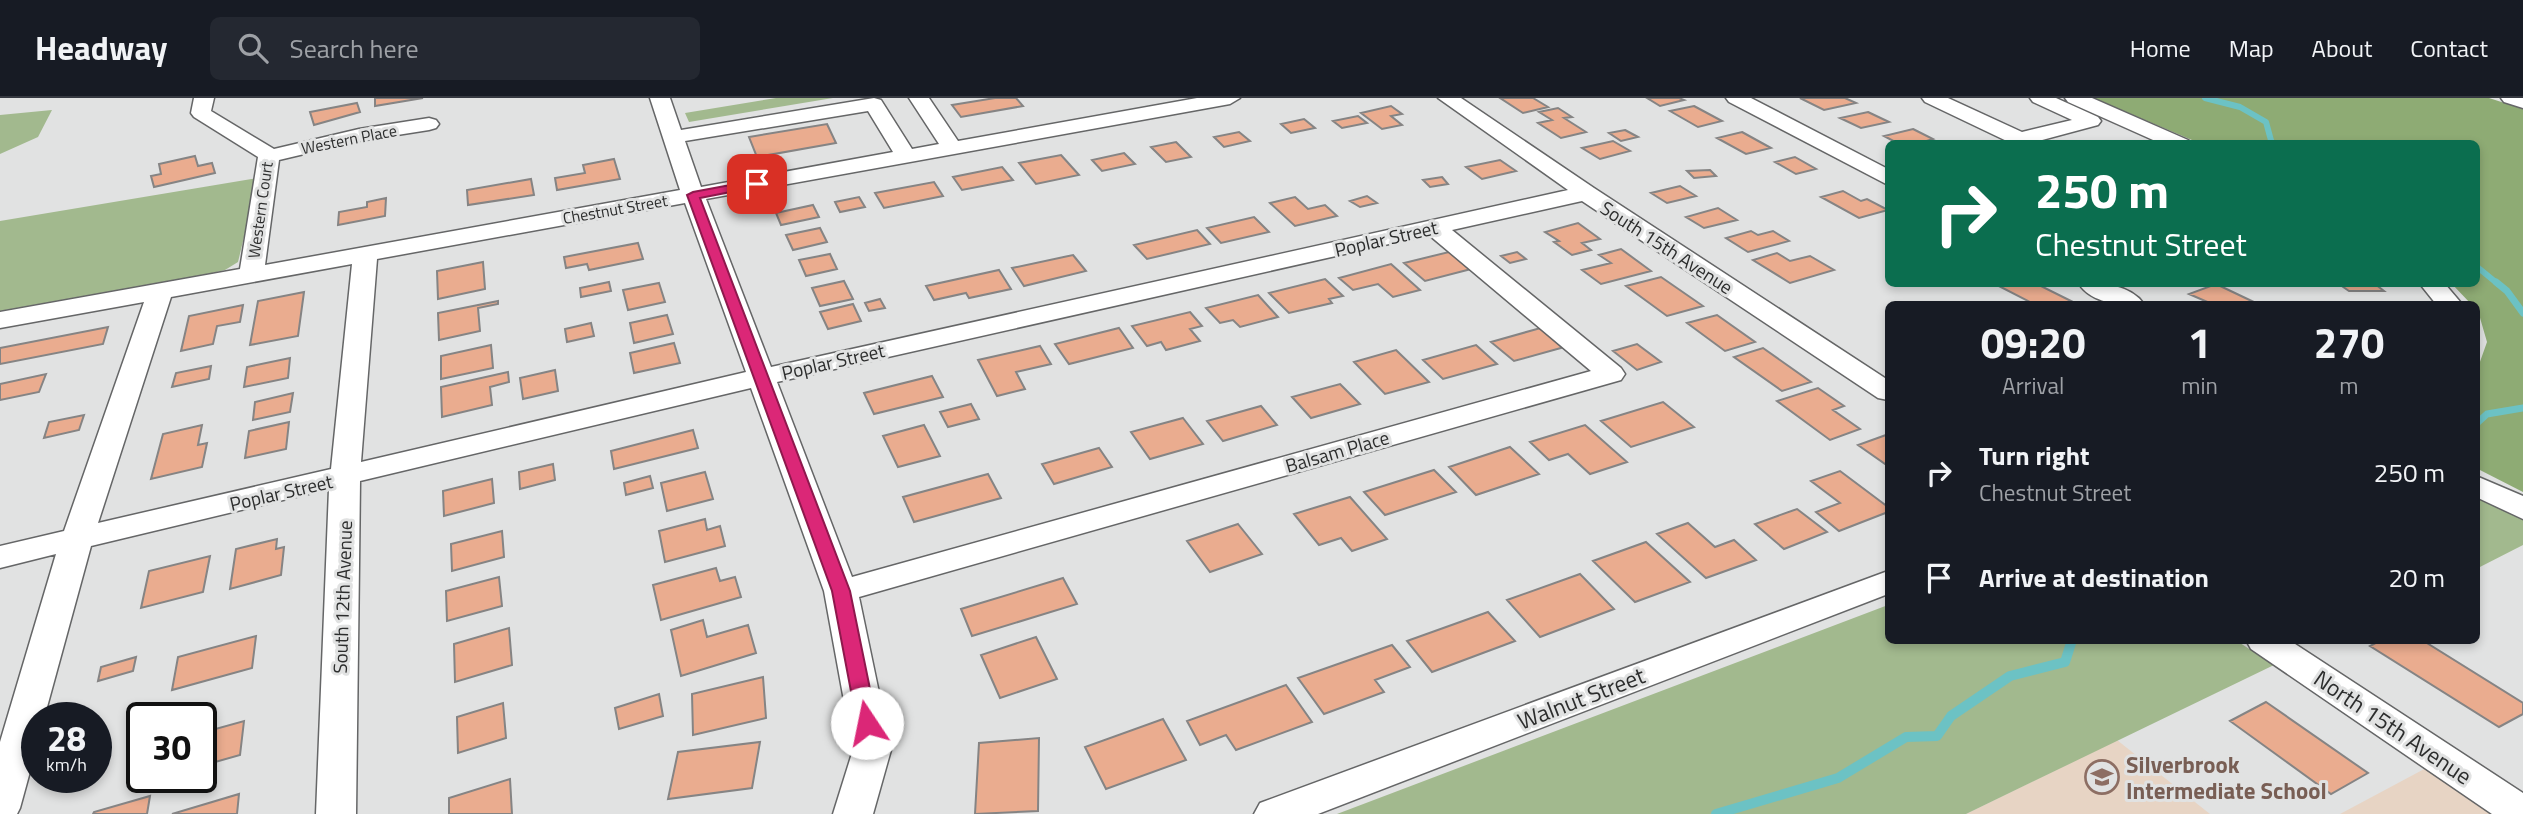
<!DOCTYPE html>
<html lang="en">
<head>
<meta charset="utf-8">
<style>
  body { margin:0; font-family:"Titillium Web",sans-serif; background:#242831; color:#f1f3f6; height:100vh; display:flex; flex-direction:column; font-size:26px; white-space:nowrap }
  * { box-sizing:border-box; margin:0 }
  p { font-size:23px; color:#9ea1a6 }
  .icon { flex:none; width:38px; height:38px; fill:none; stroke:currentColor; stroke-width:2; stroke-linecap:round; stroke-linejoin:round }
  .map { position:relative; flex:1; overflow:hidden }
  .panel { position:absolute; left:1885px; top:203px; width:595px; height:343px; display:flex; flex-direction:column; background:#171b24; border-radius:10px; box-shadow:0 4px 10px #0003 }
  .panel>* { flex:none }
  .top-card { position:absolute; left:1885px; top:42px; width:595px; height:147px; border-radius:10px; box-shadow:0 4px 10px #0003; background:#0b6e4f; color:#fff; overflow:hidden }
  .speed { position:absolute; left:21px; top:604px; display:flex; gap:14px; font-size:35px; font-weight:700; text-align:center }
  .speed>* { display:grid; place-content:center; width:91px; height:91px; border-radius:50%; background:#171b24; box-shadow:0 4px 10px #0003; line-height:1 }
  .speed small { font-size:18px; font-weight:400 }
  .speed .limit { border:4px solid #111; border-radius:10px; background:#fff; color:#111 }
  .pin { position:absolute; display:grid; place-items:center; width:60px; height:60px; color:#fff; margin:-30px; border-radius:14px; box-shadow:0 4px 10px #0006 }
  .me { position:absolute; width:77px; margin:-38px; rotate:349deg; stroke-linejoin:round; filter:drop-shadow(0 0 5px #0008) }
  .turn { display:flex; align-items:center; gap:24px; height:147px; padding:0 35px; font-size:32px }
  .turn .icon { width:91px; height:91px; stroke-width:2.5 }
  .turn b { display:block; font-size:49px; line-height:60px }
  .eta { display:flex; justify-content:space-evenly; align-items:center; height:119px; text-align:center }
  .eta b { font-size:42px; font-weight:700; line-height:49px }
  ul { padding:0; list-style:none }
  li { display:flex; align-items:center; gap:21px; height:105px; padding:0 35px }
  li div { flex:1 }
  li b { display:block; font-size:26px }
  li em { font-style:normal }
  header { display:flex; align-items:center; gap:42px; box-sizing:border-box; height:98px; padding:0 35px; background:#171b24; border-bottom:2px solid #363941 }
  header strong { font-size:33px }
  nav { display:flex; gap:38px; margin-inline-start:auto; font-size:24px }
  .search { width:490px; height:63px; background:#242831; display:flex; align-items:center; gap:18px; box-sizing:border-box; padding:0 24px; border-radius:10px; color:#9ea1a6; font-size:26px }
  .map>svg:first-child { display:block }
  .education { fill:#e7d4c4 }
  .green { fill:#a2b98e }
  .forest { fill:#8eab74 }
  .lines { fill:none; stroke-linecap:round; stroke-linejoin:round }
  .stream-far2 { stroke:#6cc2c4; stroke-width:6 }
  .stream-far1 { stroke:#6cc2c4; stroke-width:7 }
  .stream { stroke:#6cc2c4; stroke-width:10 }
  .building { fill:#eaac8f; stroke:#858484; stroke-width:2 }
  .minor-casing { stroke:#656667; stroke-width:3 }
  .minor { fill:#fff; fill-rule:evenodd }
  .route { fill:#db2777; stroke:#8e194d; stroke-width:2 }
  .labels { text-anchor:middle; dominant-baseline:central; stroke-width:6; stroke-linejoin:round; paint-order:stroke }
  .far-street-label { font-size:16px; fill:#2c2d2d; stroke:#e1e2e2 }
  .street-label { font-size:19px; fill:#2c2d2d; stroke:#e1e2e2 }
  .near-street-label { font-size:23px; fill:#2c2d2d; stroke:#e1e2e2 }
  .near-education-label { font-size:23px; font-weight:bold; fill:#785e54; stroke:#e1e2e2; text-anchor:start }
</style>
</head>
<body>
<header>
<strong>Headway</strong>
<div class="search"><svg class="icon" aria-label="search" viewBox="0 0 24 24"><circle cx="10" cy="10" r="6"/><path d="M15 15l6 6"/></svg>Search here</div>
<nav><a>Home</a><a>Map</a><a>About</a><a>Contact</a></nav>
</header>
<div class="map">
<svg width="2523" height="716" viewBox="0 0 2523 716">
  <rect width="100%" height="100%" fill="#e1e2e2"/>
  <path class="education" d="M2117 642 2210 716H1966Z
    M2428 669 2495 716H2340Z"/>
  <path class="green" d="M776 0H833L689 24 685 15Z
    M52 12 38 39 0 56V17Z
    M258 80 238 164 225 172 212 175 0 213V123Z
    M2476 396 2523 420V447L2476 471Z
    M1888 507V542L2237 543 2274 567 1966 716H1337Z"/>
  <path class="forest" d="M2093 0H2489L2523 11V394L2476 370V275L2487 244 2476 206H2471L2452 186H2476V46L2199 45Z"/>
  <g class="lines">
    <path class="stream-far2" d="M2205 0 2240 9 2266 24 2272 46
      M2476 168 2498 186"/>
    <path class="stream-far1" d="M2496 184 2507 193 2523 215
      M2476 326 2487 316 2523 310"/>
    <path class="stream" d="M1716 716 1838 680 1906 639 1937 638 1951 618 2010 578 2065 564 2072 542"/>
  </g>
  <path class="building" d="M375 0H423L375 8Z
    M995 0H1016L1023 8 961 19 952 7Z
    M1500 0H1533L1548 9 1523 15Z
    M1647 0H1679L1684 2 1660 8Z
    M1800 0H1845L1856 5 1824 12Z
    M357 5 360 14 314 27 310 14Z
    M1391 8 1402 16 1391 18 1402 27 1382 31 1361 15Z
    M1694 8 1722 23 1698 29 1670 13Z
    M1558 10 1572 19 1564 20 1586 34 1561 40 1538 25 1552 22 1539 14Z
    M1868 14 1889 24 1861 30 1840 20Z
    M1358 18 1367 25 1342 30 1333 23Z
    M1304 21 1315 30 1291 35 1281 26Z
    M827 26 836 45 757 59 749 39Z
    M1913 31 1933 41 1917 46H1899L1884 38Z
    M1625 32 1638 39 1621 43 1609 35Z
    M1239 34 1250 43 1224 49 1214 39Z
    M1742 34 1771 50 1746 56 1717 40Z
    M1613 43 1630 53 1600 61 1582 50Z
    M1176 44 1191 59 1166 64 1151 49Z
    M1124 55 1135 66 1102 73 1092 62Z
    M1061 57 1079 77 1036 86 1019 65Z
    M195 58 198 68 212 65 215 75 154 89 151 78 161 76 159 66Z
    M1795 59 1816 71 1796 76 1775 64Z
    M614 61 620 81 557 92 555 80 585 75 583 67Z
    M1500 62 1516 73 1482 81 1466 69Z
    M1002 69 1013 82 962 92 953 79Z
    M1710 72 1716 78 1694 80 1687 73Z
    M1442 79 1448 86 1430 89 1423 82Z
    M531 81 534 97 468 107 467 92Z
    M934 84 943 98 884 110 875 95Z
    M1680 88 1696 98 1667 105 1651 95Z
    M1843 93 1861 103 1867 101 1888 112 1859 120 1821 99Z
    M1367 98 1377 105 1360 109 1350 103Z
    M859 99 865 109 840 114 835 104Z
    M1295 99 1308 111 1325 107 1337 118 1295 128 1270 105Z
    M386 100 385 118 338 127 339 114 367 109V104Z
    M813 107 819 119 781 127 776 115Z
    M1718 110 1737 122 1704 130 1686 119Z
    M1254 119 1269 134 1221 145 1207 130Z
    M1578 125 1600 141 1582 145 1591 152 1572 157 1554 144 1559 143 1545 134Z
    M820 130 827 144 793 152 786 137Z
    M1197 132 1210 146 1147 161 1134 147Z
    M1751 133 1758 137 1773 133 1789 143 1748 154 1726 140Z
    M638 145 643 161 589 172 587 166 566 170 564 159Z
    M1621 151 1651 173 1601 186 1582 172 1611 165 1599 157Z
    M1453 153 1475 170 1425 183 1404 165Z
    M1517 154 1526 161 1510 165 1501 158Z
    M1777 155 1790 163 1810 158 1834 172 1790 185 1753 162Z
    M830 156 837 171 806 178 799 162Z
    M1073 157 1086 173 1024 188 1012 170Z
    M483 164 485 191 438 201 437 173Z
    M1391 166 1420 192 1393 199 1378 186 1353 192 1339 180Z
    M999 172 1011 191 969 200 966 195 934 202 926 188Z
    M1661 179 1703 208 1667 218 1626 188Z
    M1325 181 1343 198 1329 201 1332 205 1289 215 1269 195Z
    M844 183 853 201 820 208 812 190Z
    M609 184 611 193 581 199 580 190Z
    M659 185 665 204 628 212 623 192Z
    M1995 186H2037L2077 206H2034Z
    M2216 186 2258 206H2212L2189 196Z
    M2339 186H2375L2384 193H2349Z
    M304 194 298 238 250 247 258 203Z
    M1258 197 1278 219 1240 229 1233 222 1220 225 1206 210Z
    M880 201 885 210 869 213 865 205Z
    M498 203V206L478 210 480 233 439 242 438 215Z
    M853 206 861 223 828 231 820 214Z
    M243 207 240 224 217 228 213 246 181 253 189 218Z
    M1190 214 1202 228 1190 231 1200 243 1166 252 1161 244 1147 248 1132 228Z
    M667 217 673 236 634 245 630 225Z
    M1717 217 1755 244 1725 253 1687 225Z
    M591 225 594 238 567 244 565 231Z
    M108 229 103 246 0 266V250Z
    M1544 229 1568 248 1514 263 1491 244Z
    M1119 230 1133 250 1069 266 1055 246Z
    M674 245 680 265 634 275 630 255Z
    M1637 246 1661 264 1637 272 1613 253Z
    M491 247 493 270 441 281V258Z
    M1476 247 1497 266 1443 281 1423 262Z
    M1040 248 1051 266 1016 274 1025 291 997 298 978 262Z
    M1763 250 1811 284 1782 293 1734 259Z
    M1396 252 1429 284 1385 296 1354 264Z
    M290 260 288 280 244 289 247 269Z
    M211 268 209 281 172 289 176 275Z
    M555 272 558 293 523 301 520 280Z
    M508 274 509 284 490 289 492 307 442 319 441 289Z
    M46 276 39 294 0 302V286Z
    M932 278 943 299 874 316 864 295Z
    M1340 286 1360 306 1311 320 1292 299Z
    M1818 290 1844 308 1833 312 1860 331 1830 342 1777 303Z
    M293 295 290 314 253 322 255 304Z
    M1663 304 1694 329 1631 349 1601 323Z
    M971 306 979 321 948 329 940 314Z
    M1261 308 1277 327 1223 343 1207 323Z
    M84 317 79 332 44 340 49 324Z
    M1183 320 1203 346 1150 361 1131 334Z
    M289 324 286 351 245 360 249 333Z
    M202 327 198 347 207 345 202 369 151 381 163 336Z
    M924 327 940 358 898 369 883 338Z
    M1585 327 1627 364 1590 376 1568 356 1549 362 1530 344Z
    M693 332 698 350 614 371 611 353Z
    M1886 337 1888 339V368L1858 347Z
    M1510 349 1539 376 1476 397 1449 369Z
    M1099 350 1112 369 1054 386 1042 366Z
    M553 366 555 382 520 391 519 374Z
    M1434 372 1456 394 1385 417 1364 394Z
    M1840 373 1888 409V414L1839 433 1816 414 1840 405 1811 383Z
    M705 374 713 401 667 413 661 385Z
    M988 376 1001 400 914 424 903 399Z
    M650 378 653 390 626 397 624 385Z
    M492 381 494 405 444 418 443 393Z
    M1350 399 1387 441 1352 453 1341 440 1319 447 1294 416Z
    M1797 411 1827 434 1784 451 1755 426Z
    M705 421 707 432 720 428 725 448 665 464 659 433Z
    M1688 425 1715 449 1734 442 1756 462 1706 480 1657 436Z
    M1238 426 1262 456 1210 474 1187 443Z
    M502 433 504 459 452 473 451 446Z
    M277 441 276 451 284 449 281 477 230 491 236 451Z
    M1646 444 1690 484 1635 504 1593 463Z
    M210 458 203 494 141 510 149 473Z
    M716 470 720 483 735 479 741 499 661 522 653 487Z
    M1580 476 1614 511 1540 539 1507 502Z
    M499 479 502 508 447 523 446 493Z
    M1063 480 1077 506 972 538 961 511Z
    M1488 514 1515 543 1432 574 1407 543Z
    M703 522 707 539 748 527 756 555 681 578 671 532Z
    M509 530 512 567 455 584 454 546Z
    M256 538 252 570 172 592 178 559Z
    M1036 539 1057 581 1000 600 981 557Z
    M2381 542H2422L2523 605V616L2499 629 2370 548Z
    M1392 547 1410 569 1375 582 1384 594 1324 616 1298 580Z
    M136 559 133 573 98 583 101 569Z
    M763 579 766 620 693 637 692 596Z
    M1286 587 1312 624 1236 652 1226 637 1200 647 1187 623Z
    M659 596 663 618 619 631 615 610Z
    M2266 604 2368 675 2331 696 2230 623Z
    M503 605 506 640 458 655 457 619Z
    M1163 621 1186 662 1106 691 1085 649Z
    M244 623 240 657 201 668V635Z
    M1039 640 1038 713 975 716 979 645Z
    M760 644 752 690 668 701 678 654Z
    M510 681 512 716H449V700Z
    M239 696 237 716H172Z
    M150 698 147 716H93L94 714Z"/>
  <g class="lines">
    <g class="minor-casing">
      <path id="minor" d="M194 0H214L211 13 274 51 359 31 429 20 436 22 439 26 436 30 429 32 359 43 279 62 265 167 680 92 650 0H670L681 32 874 0 881 2 912 51 939 46 909 0H929L958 43 1197 0H1240L1230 6 706 101 771 269 1568 92 1438 0H1461L1594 90 1888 282V302L1878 300 1582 103 1452 132 1621 270 1625 276 1621 282 859 499 891 652 873 716H833L853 652 824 493 751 290 360 383 356 716H316L329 391 91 448 44 620H37V648L20 710 17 716H0V644L56 456 0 470V448L64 433 144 204 0 230V214L240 171 258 59 194 19 191 15ZM868 13 893 54 701 89 685 43ZM685 105 746 274 361 364 377 161ZM1429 137 1591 273 852 479 777 284ZM352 166 331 371 98 425 171 199Z
        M1726 0H1751L1888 71V87L1729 4Z
        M1922 0H1948L2022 34 2072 22 2033 4 2030 0H2056L2098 19 2101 23 2098 27 2027 46H2013L1925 4Z
        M2065 0H2092L2188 42 2191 46H2162L2068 4Z
        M2501 0H2523V10L2504 4Z
        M2079 186C2100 184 2130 186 2144 206 2123 208 2092 206 2079 186Z
        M2420 186H2445L2462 206H2436Z
        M2476 378 2523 398V421L2476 399Z
        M1888 473V496L1318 716H1254L1260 705Z
        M2246 542H2289L2523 695V716H2492L2251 551Z"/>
    </g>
    <use href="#minor" class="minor"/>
  </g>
  <path class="route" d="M757 82 762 86 761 88 700 100 850 493 877 625 874 631 867 633 860 631 857 625 832 493 687 97 693 94Z"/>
  <defs>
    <g id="school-ring" transform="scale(1.75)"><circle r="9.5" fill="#e1e2e2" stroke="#8d6e63" stroke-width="1.5"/><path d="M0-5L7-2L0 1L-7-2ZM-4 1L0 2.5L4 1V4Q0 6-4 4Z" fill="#8d6e63"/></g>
  </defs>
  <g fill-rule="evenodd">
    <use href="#school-ring" x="2102" y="679"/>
  </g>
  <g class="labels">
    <g class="far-street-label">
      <text transform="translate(349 41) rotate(-11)">Western Place</text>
      <text transform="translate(615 111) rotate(-10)">Chestnut Street</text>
      <text transform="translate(260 112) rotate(-82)">Western Court</text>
    </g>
    <g class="street-label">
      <text transform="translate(1386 140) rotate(-13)">Poplar Street</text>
      <text transform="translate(1667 149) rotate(33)">South 15th Avenue</text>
      <text transform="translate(833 263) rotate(-13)">Poplar Street</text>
      <text transform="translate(1337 353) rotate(-16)">Balsam Place</text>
      <text transform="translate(281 394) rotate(-13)">Poplar Street</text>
      <text transform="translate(342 499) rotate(-88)">South 12th Avenue</text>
    </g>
    <g class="near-street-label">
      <text transform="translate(1581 600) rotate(-21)">Walnut Street</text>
      <text transform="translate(2393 629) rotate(34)">North 15th Avenue</text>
    </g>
    <g class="near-education-label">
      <text x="2126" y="666">Silverbrook<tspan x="2126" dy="26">Intermediate School</tspan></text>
    </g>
  </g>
</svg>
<div class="speed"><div>28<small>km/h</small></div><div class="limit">30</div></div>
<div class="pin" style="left:757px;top:86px;background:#d93025"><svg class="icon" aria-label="arrive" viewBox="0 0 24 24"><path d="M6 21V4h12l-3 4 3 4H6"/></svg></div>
<svg class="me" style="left:867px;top:625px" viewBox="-20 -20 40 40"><circle r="19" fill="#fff"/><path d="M0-13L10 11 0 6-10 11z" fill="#db2777"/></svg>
<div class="top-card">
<div class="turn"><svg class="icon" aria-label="right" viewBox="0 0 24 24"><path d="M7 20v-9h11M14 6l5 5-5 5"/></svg><div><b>250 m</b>Chestnut Street</div></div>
</div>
<section class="panel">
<div class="eta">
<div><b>09:20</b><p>Arrival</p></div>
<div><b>1</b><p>min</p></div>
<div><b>270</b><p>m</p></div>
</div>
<ul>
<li><svg class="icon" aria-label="right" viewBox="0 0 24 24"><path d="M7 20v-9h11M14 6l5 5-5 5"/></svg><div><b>Turn right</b><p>Chestnut Street</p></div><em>250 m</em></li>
<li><svg class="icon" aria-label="arrive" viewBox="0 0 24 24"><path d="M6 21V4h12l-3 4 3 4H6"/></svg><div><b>Arrive at destination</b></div><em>20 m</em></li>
</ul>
</section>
</div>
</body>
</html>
